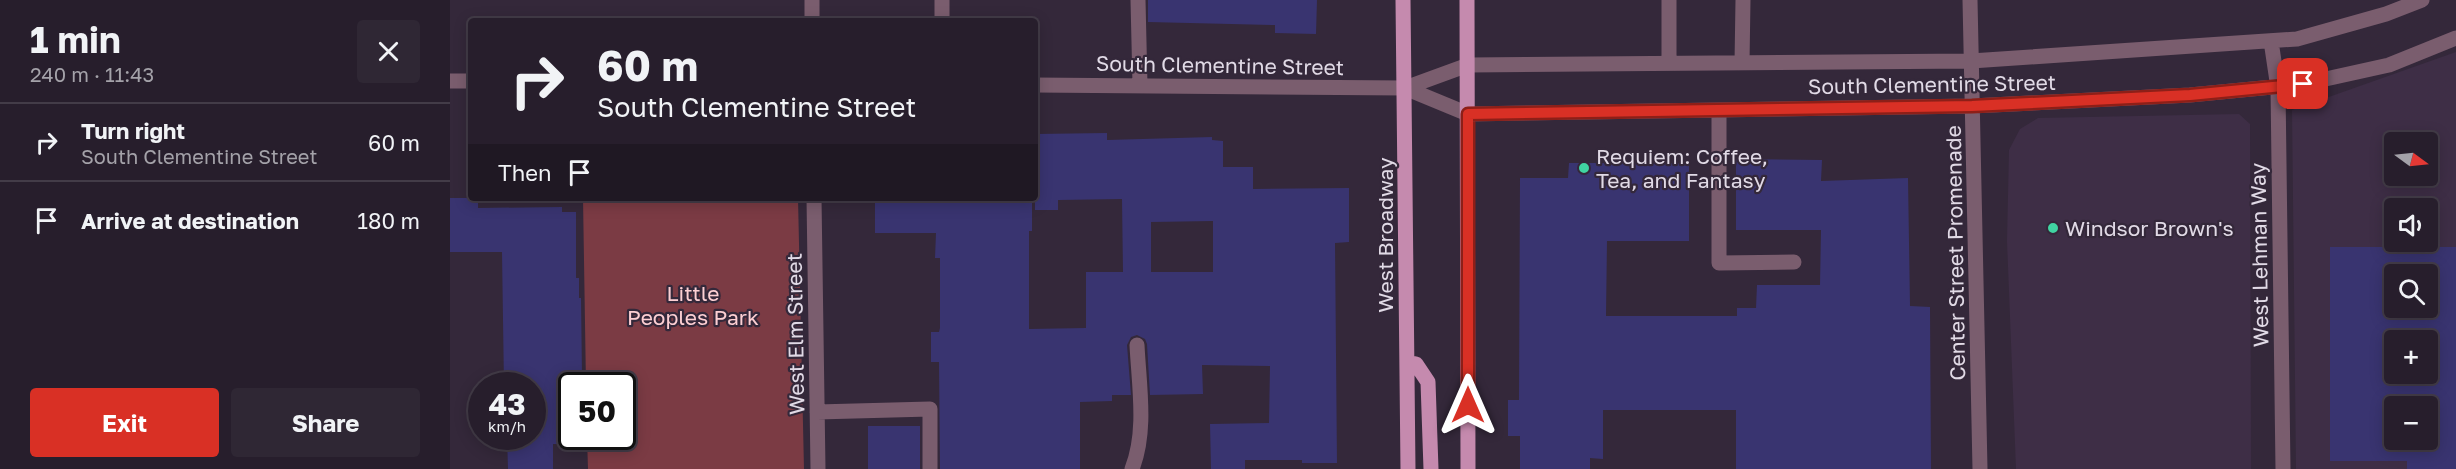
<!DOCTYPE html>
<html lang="en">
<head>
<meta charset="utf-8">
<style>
  body { margin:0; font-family:"Golos Text",sans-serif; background:#2f2734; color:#f1f3f6; height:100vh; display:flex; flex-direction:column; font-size:22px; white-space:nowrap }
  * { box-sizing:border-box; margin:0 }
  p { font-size:20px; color:#a4a2a9 }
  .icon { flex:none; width:33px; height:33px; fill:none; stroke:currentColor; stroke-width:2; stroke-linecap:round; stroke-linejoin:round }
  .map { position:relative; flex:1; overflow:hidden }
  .side { display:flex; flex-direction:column; background:#271e2c; width:450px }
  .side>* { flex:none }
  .hud { position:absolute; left:18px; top:18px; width:570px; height:183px; border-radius:6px; box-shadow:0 3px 15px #0003,0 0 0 2px #433c48; background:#271e2c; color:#f1f3f6; overflow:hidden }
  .needle { width:39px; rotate:105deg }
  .controls { position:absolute; left:1934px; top:132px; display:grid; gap:12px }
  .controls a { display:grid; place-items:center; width:54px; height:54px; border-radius:6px; background:#271e2c; box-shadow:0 3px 15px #0003,0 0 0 2px #433c48; font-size:30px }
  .speed { position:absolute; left:18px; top:372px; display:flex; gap:12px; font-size:30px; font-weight:700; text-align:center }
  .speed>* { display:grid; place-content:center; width:78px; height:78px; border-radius:50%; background:#271e2c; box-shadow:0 3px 15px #0003,0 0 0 2px #433c48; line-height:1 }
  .speed small { font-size:15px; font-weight:400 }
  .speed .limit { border:3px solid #111; border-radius:9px; background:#fff; color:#111 }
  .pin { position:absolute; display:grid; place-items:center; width:51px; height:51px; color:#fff; margin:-26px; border-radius:12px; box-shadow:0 3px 9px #0006 }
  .me { position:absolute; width:66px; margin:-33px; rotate:0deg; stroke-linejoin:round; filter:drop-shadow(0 0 4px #0008) }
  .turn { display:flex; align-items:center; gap:21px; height:126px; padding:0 30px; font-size:27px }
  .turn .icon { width:78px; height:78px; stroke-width:2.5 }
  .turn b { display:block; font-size:42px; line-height:51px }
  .then { display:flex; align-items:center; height:57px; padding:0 30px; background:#0003; gap:12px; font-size:22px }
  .round { display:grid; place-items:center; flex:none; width:63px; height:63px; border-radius:6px; background:#2f2734 }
  .headline { display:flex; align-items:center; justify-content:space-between; height:102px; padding:0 30px }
  h1 { font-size:36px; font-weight:700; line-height:45px }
  .cta { display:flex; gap:12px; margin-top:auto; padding:12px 30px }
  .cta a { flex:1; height:69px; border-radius:6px; background:#d93025; color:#fff; font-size:24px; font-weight:700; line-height:69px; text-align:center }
  .cta a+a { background:#2f2734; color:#f1f3f6 }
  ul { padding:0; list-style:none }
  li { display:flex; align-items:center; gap:18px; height:78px; padding:0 30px; border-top:2px solid #433c48 }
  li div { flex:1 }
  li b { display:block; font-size:22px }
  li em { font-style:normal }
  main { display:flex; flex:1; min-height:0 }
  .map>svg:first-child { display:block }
  .built { fill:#3e2e46; fill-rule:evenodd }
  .green { fill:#7b3b44 }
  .building { fill:#393470; fill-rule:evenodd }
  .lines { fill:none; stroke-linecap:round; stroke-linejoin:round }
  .minor { stroke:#7a5d6e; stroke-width:15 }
  .major { stroke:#c58aae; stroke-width:15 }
  .route-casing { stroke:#8d1f18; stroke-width:15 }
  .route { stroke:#d93025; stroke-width:10 }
  .poi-dot { fill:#40d4a2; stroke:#34283a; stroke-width:2 }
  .labels { text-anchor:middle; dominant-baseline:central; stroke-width:4.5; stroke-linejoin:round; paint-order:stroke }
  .street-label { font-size:21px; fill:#e1dae6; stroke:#34283a }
  .poi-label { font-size:21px; fill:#e1dae6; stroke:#34283a; text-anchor:start }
  .park-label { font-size:21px; fill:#fdcfd3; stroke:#34283a }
</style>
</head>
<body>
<main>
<section class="side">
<div class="headline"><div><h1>1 min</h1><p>240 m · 11:43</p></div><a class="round"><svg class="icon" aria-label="close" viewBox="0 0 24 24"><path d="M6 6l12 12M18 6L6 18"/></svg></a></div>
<ul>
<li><svg class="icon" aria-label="right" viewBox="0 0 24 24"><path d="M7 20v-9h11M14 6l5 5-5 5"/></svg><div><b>Turn right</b><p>South Clementine Street</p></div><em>60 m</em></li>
<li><svg class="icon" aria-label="arrive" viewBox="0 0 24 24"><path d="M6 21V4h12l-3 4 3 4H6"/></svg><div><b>Arrive at destination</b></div><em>180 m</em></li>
</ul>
<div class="cta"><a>Exit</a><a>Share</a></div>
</section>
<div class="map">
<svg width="2006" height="469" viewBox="0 0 2006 469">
  <rect width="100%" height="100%" fill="#34283a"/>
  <path class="built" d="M2006 52V469H1846L1842 110ZM1944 142H1977V176H1944ZM1944 208H1977V242H1944ZM1944 274H1977V308H1944ZM1944 340H1977V374H1944ZM1944 406H1977V440H1944Z
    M1789 114 1800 124 1801 469H1566L1557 241 1559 150 1570 129 1588 118Z"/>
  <path class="green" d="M133 198H348L354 469H138L137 437 172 436V386L136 385Z"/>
  <path class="building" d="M698 0H867L866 34 825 33V25L698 22Z
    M657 133V140L762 137V140L773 141V167H803V189L899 188V242L885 243 887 463H852V460H795V469H761L760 424 819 423 820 366 752 365 753 394 700 395 697 344 695 339 687 335 681 337 677 345 681 395H662V401L630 402V469H490L489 362H481V332H489L490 328V258H485L486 233H425V198L582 199V231H579V329L636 328V272H673L672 199 608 200V210H585V134ZM763 221V272H701V222Z
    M1286 159 1372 160 1371 181 1458 178 1460 306 1480 307 1481 469H1286V410H1153V459L1140 458V469H1070V436H1058V400H1069L1070 178H1118L1119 163H1239V241H1157L1156 316H1287V308H1306L1307 285H1370L1371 230H1286Z
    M0 198H28V208L112 207V212H126V278H129V298H131L132 377 130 386H122V439H115L116 444H103V469H58L57 436H82V386H54L52 252H0Z
    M1880 247H2006V469H1957V461H1880ZM1944 274H1977V308H1944ZM1944 340H1977V374H1944ZM1944 406H1977V440H1944Z
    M418 426H470V469H418Z"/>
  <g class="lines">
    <path class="minor" d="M362 0V21
      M492 0V21
      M688 0 690 85
      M1520 0 1530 469
      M1821 41 1828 88 1833 469
      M1219 63V0
      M1292 63 1293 0
      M0 81H21
      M585 85 955 88 1018 65 1521 61 1847 39 1936 14 1972 0
      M955 88 1018 114 1522 106 1740 95 1853 84 1939 65 2006 38
      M1269 110V263L1344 262
      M364 198 368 469
      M367 412 480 409V469
      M682 469C697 431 689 386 687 345"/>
    <path class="major" d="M953 0 958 469
      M1017 0 1018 469
      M957 362 966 364 978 382 981 469"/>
  </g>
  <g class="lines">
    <g class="route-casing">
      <path id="route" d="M1018 405V114L1522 106 1740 95 1853 84"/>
    </g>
    <use href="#route" class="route"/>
  </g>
  <g class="poi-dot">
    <circle cx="1134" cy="168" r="6"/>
    <circle cx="1603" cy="228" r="6"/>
  </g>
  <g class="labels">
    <g class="street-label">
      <text transform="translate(770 65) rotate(1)">South Clementine Street</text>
      <text transform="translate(1482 84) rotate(-1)">South Clementine Street</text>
      <text transform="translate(935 235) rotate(-90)">West Broadway</text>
      <text transform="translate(1505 253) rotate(-91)">Center Street Promenade</text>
      <text transform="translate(1809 255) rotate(-91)">West Lehman Way</text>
      <text transform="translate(345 334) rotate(-91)">West Elm Street</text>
    </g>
    <g class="poi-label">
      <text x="1146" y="156">Requiem: Coffee,<tspan x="1146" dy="24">Tea, and Fantasy</tspan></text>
      <text x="1615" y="228">Windsor Brown's</text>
    </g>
    <g class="park-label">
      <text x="243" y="293">Little<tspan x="243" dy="24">Peoples Park</tspan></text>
    </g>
  </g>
</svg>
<div class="controls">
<a><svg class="needle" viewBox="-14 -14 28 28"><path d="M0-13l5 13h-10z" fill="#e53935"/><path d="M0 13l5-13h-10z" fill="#a4a2a9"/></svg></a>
<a><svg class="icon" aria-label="sound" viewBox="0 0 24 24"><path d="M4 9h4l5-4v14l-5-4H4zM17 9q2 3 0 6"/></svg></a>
<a><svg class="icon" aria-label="search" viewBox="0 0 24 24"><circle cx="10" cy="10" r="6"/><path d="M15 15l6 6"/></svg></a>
<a>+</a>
<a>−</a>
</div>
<div class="speed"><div>43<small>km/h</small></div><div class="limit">50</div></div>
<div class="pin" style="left:1853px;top:84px;background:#d93025"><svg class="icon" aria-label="arrive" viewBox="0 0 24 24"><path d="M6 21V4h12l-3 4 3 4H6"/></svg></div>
<svg class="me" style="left:1018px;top:405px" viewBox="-20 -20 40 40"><path d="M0-17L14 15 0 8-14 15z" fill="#d93025" stroke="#fff" stroke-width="4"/></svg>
<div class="hud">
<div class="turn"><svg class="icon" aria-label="right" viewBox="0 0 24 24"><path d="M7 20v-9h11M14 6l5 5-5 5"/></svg><div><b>60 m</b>South Clementine Street</div></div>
<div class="then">Then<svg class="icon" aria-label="arrive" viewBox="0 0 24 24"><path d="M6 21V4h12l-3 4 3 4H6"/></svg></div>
</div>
</div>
</main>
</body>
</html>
